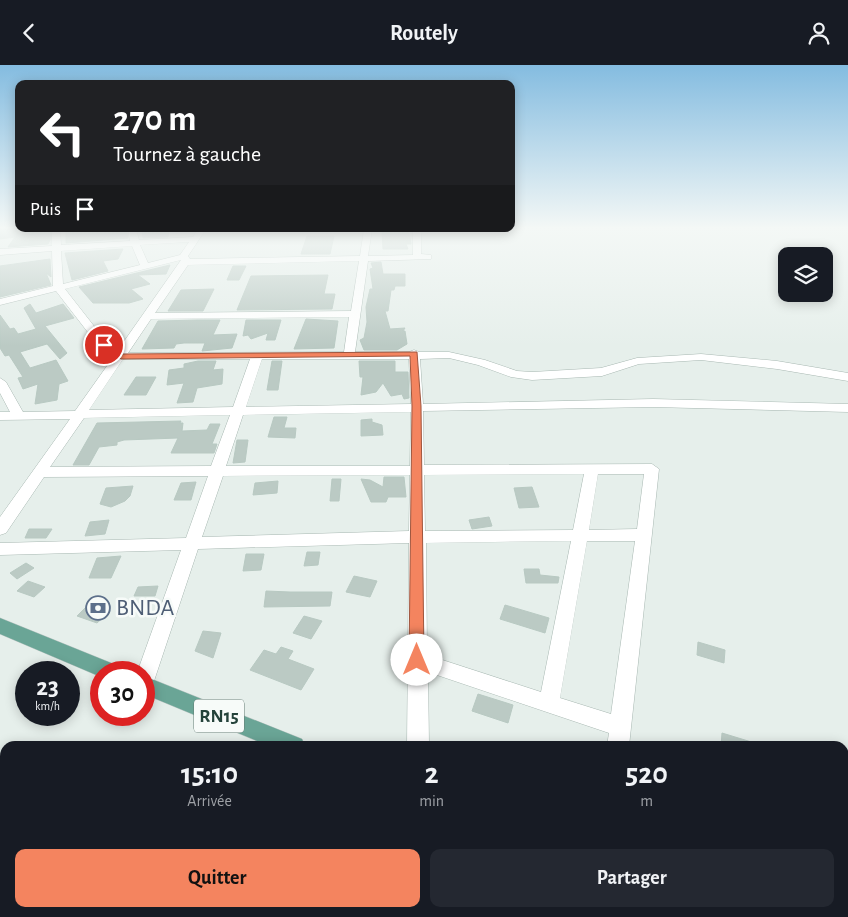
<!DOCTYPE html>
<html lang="fr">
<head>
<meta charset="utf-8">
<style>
  body { margin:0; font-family:"Alegreya Sans",sans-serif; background:#242831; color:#f1f3f6; height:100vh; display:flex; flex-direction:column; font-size:19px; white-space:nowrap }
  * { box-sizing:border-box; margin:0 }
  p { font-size:16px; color:#9ea1a6 }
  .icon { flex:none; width:28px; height:28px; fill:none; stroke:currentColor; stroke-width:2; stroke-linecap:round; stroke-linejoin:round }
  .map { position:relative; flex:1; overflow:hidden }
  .side { position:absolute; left:0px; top:676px; width:849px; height:176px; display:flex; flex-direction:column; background:#171b24; border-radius:15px 15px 0 0; box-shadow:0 2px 12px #0003 }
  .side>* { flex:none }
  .banner { position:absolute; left:15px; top:15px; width:500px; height:152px; border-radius:10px; box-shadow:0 2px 12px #0003; background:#202124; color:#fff; overflow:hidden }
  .tools { position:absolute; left:778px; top:182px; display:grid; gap:10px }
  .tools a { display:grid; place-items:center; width:55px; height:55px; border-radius:10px; background:#171b24; box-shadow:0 2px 12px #0003; font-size:25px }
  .speed { position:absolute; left:15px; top:596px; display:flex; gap:10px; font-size:25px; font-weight:700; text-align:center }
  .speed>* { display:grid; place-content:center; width:65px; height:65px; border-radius:50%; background:#171b24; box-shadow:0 2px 12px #0003; line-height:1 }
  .speed small { font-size:12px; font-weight:400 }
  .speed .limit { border:8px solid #d22; background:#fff; color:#111 }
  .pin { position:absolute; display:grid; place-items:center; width:42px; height:42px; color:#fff; margin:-21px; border:2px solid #fff; border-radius:50%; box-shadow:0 1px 5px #0007 }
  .me { position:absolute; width:55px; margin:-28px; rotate:0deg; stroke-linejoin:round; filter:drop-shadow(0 0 4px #0008) }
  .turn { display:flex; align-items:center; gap:18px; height:105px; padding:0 15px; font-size:22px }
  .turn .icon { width:65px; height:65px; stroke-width:2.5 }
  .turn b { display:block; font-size:35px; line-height:42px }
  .then { display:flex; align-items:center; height:48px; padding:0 15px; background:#0003; gap:10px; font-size:19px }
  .eta { display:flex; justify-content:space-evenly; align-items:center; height:85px; text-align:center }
  .eta b { font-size:30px; font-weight:700; line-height:35px }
  .action { display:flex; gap:10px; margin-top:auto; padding:10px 15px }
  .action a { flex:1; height:58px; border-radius:10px; background:#f4845f; color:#111; font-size:20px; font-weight:700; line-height:58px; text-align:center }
  .action a+a { background:#242831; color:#f1f3f6 }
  header { display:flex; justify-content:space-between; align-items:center; height:65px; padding:0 15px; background:#171b24; font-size:22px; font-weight:700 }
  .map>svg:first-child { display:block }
  .building { fill:#bbcac4; stroke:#b8c9c2 }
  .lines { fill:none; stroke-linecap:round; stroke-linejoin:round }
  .minor-casing { stroke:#a8b8b2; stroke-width:1 }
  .major-casing { stroke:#c2cac8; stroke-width:1 }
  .minor { fill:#fff; fill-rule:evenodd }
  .major { fill:#6aa596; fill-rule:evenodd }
  .route { fill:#f4845f; stroke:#9f563e }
  .labels { text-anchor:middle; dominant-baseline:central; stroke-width:5; stroke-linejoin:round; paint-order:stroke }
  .shield { fill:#f7fbf9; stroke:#637a73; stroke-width:1 }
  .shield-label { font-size:19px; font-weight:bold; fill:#24423a }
  .near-service-label { font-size:24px; fill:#4e5e75; stroke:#f7fbf9; text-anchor:start }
</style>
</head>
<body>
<header><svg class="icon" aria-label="back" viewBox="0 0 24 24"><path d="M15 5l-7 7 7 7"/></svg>Routely<svg class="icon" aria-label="person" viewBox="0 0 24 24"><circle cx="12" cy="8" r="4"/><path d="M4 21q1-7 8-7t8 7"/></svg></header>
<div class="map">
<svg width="848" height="852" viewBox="0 0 848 852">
  <rect width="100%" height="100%" fill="#e6efeb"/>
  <path class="building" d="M0 162 50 164V175L48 179 8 182 15 172 0 174Z
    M66 164H126L128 173 66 178Z
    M142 164H169L168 172 143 173Z
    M408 164 411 179H406L408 184H383L382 166Z
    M307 171H334L330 189H301Z
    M123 184 118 194 103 196 108 206 72 215 65 188Z
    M50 194 51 212 46 208 51 220 0 232V201Z
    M381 197 383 209H405V221H395L394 225H391L388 246H385L390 264 405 263 403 266H405L407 279 397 285H364L360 275 364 273 367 257 366 242 370 224H373L370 204 373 203 371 198Z
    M170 200 166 209 138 210 150 219 131 224 143 234 129 238H93L79 222Z
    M233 201H246L239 215H227Z
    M328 210 324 229H335L332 244 237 245 251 211Z
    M214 224 203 246H168L181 225Z
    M30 239 36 248 63 239 74 253 45 261 67 288 60 294 47 279 20 287 30 303 56 295 68 316 59 319 57 335 35 339 38 319 23 324 18 313 23 312 9 290 5 291 0 283V250L10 264 14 263 18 269 36 264 24 243Z
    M306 254 338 256 334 283 294 284Z
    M198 255H220L213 270 237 269 232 283 202 286 205 278H184L176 279 174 283 142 284 158 256Z
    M246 255H281L275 275H266L268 268 251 274 248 270 243 271Z
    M198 296H216L213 305 223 304 222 319 197 323 193 337 177 338 184 318 167 320 169 305 184 303V299Z
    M272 296H282L278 325H267Z
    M359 296H395V307H408L409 333 404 334 402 329 391 331 383 318 376 327 361 330 363 312H360Z
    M136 312H156L146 330H124Z
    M274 352H287L284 363H296L295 373 268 372Z
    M372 354V357L382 360 383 370 361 371V355Z
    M181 356 180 358H183L182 366 207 365 210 359H220L212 379H217L214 388H171L178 373 124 375 117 377V380L99 382 89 400H73L97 358Z
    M237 375H248L245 397 233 398Z
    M384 412H404L406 432H388L386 437H371L361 414 370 415 383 422Z
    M332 414H341L339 436H330Z
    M278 416 277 428 253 430 255 418Z
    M196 417 191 435H174L181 418Z
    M133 421 130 431 125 436 111 442 100 439 106 423Z
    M532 422 539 442 519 443 514 423Z
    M489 452 492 461 472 464 469 455Z
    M109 455 105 469 85 471 90 457Z
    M29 464H52L46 473H25Z
    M307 487H320L318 500 304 501Z
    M246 489H264L261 505 243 506Z
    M121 491 111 513H89L97 493Z
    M26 498 34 503 17 514 10 508Z
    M524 504H539L540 510 559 512 558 518H526Z
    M354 511 377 516 370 532 346 527Z
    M28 516 45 522 34 532 17 526Z
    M158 521 155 531H134L138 522Z
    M266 526 290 527H332L330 541 264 542Z
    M88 540 108 548 97 558 77 551Z
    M505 540 549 553 545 568 500 554Z
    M304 551 322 556 311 574 293 568Z
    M203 566 221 568 213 593 195 586Z
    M698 577 725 585 724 598 697 590Z
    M281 582 293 586 288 594 314 604 301 625 250 605 264 585 276 589Z
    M478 629 513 640 508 658 472 646Z
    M722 668 758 679V681H721Z"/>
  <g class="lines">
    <g class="minor-casing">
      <path id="minor" d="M52 164H60L61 180 130 176 128 164H136L139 175 193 172 198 164H206L188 191 190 194 360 191 364 164H372L368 191 413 190V164H421V189L431 190V194L368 196 355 287H409L414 285 419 287H449L485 295 517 306 532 307 601 303 637 293 701 289 777 296 848 308V316L777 304 701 295 639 299 602 311 532 315 511 312 478 300 449 293 420 294 423 339 653 334 848 339V347L653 342 423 346 424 400 652 399 659 404 629 681H607L609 668 428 607 429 681H407L409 478 198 484 154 616 151 622 144 625V608H137L181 485 0 490V478L186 473 208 411 44 412 6 468 0 470V452L70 354 0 355V347H10L0 328V313L6 317 23 347 75 346 114 291 100 283 56 226 0 240V234L53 221 52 186 0 190V184L52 181ZM189 177 180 190 148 198 140 180ZM132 181 140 200 63 219 61 186ZM181 195 118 285 108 279 65 224ZM359 196 351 246 155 248 188 200ZM349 252 344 287 128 288 151 254ZM123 294H250L233 342 89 345ZM262 294H409L411 339 246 342ZM411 347 410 401H226L243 350ZM230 350 211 401 50 402 84 353ZM584 409 573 465 425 466 424 410ZM598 409H644L637 464 589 465ZM410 410 409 466 202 472 223 411ZM571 476 541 627 427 590 426 478ZM587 476H635L611 649 560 633Z"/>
    </g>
    <g class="major-casing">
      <path id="major" d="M0 553 121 602 124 608H101V612L0 569Z
        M144 611 302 674 305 681H269L144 629Z
        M685 848H720L722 852H687Z"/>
    </g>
    <use href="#minor" class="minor"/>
    <use href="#major" class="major"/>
  </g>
  <linearGradient id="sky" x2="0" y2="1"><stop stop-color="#84bce0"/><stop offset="0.58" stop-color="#f4f8f6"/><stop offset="1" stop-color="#f4f8f6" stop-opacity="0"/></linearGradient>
  <rect width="848" height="281" fill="url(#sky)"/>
  <path class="route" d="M101 279H107L123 289 417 287 421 341 424 595 422 599 417 601 411 599 409 595 412 341 410 291 121 294 101 282Z"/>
  <defs>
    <g id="bank-ring" transform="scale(1.25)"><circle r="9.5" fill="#f7fbf9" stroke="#5c6f8a" stroke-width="1.5"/><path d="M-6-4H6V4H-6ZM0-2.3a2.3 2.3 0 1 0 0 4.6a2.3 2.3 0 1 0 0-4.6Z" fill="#5c6f8a"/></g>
  </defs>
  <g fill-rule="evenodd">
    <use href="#bank-ring" x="98" y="543"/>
  </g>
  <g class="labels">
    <rect class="shield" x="194" y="634.5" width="50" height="33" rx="4"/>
    <g class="shield-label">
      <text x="219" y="651">RN15</text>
    </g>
    <g class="near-service-label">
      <text x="116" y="543">BNDA</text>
    </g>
  </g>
</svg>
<div class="tools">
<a><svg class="icon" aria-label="layers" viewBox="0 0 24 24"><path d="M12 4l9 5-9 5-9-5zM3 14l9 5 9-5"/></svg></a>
</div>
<div class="speed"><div>23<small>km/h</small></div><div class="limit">30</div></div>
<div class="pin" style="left:104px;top:280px;background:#d93025"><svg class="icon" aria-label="arrive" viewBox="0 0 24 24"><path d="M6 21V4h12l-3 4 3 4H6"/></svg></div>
<svg class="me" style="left:417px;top:595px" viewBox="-20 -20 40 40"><circle r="19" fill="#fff"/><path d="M0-13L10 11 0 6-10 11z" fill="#f4845f"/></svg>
<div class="banner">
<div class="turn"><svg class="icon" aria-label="left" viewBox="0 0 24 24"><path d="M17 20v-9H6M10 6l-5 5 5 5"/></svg><div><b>270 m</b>Tournez à gauche</div></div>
<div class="then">Puis<svg class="icon" aria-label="arrive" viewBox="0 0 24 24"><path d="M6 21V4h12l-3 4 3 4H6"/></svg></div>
</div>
<section class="side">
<div class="eta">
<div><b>15:10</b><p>Arrivée</p></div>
<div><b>2</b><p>min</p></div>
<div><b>520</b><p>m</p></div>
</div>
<div class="action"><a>Quitter</a><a>Partager</a></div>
</section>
</div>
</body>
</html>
